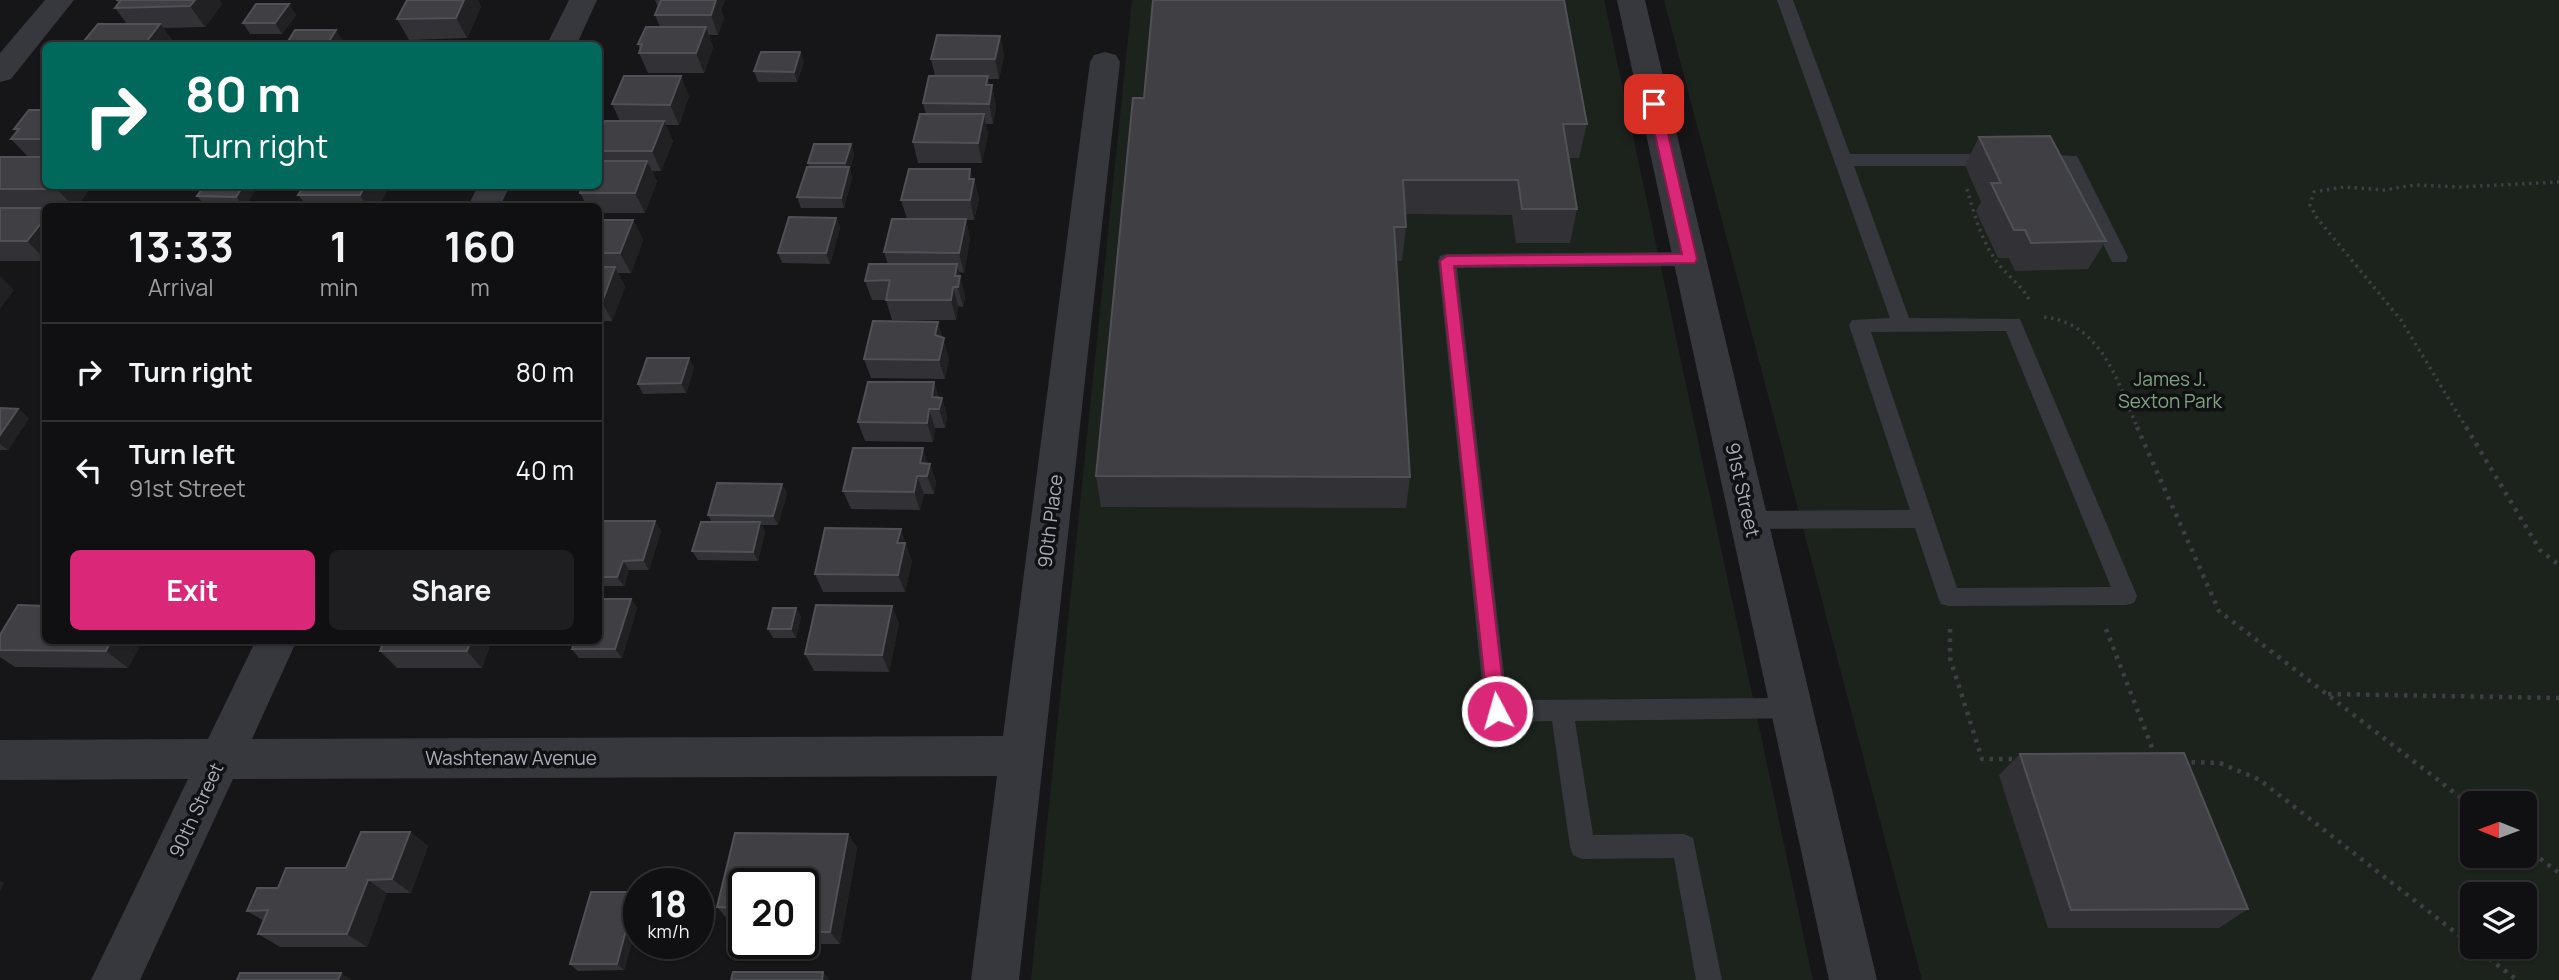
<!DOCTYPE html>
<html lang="en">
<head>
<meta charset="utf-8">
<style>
  body { margin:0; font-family:Manrope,sans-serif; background:#1e1e20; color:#f1f3f6; height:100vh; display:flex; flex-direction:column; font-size:26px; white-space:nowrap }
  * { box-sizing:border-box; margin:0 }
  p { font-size:23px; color:#9c9d9f }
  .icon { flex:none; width:38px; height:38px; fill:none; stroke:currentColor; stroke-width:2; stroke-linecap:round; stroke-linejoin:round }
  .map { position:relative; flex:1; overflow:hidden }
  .panel { position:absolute; left:42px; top:203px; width:560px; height:441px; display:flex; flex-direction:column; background:#101012; border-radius:10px; box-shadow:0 2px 5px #0004,0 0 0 2px #303032 }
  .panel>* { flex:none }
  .guide { position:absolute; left:42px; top:42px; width:560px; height:147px; border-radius:10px; box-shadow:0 2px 5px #0004,0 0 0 2px #303032; background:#00695c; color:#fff; overflow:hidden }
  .needle { width:46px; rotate:271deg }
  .tools { position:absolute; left:2460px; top:791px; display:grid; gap:14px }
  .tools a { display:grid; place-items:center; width:77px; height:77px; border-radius:10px; background:#101012; box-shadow:0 2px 5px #0004,0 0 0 2px #303032; font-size:35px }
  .speed { position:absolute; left:623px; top:868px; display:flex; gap:14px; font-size:35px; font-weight:700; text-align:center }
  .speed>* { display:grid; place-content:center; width:91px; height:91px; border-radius:50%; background:#101012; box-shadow:0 2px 5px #0004,0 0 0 2px #303032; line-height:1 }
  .speed small { font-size:18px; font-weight:400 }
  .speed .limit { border:4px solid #111; border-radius:10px; background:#fff; color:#111 }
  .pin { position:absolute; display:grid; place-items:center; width:60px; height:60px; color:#fff; margin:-30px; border-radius:14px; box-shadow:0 4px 10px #0006 }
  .me { position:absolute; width:77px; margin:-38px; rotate:354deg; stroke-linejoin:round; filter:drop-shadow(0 0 5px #0008) }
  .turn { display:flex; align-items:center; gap:24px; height:147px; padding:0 28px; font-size:32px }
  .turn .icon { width:91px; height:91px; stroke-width:2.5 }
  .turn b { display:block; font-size:49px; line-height:60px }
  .eta { display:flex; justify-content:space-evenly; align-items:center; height:119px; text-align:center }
  .eta b { font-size:42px; font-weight:700; line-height:49px }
  .action { display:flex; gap:14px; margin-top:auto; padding:14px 28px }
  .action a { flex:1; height:80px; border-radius:10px; background:#db2777; color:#fff; font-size:28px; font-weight:700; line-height:80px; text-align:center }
  .action a+a { background:#1e1e20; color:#f1f3f6 }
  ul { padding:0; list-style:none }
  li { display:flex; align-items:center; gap:21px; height:98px; padding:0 28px; border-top:2px solid #303032 }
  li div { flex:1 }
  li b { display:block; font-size:26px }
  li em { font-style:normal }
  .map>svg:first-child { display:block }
  .green { fill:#1c231d; fill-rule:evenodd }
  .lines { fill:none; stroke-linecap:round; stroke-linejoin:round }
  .path-far1 { stroke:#3d3f44; stroke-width:3.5; stroke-dasharray:2.5 4.5; stroke-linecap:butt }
  .path { stroke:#3d3f44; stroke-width:4.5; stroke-dasharray:3.5 6; stroke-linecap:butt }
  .service { fill:#37383d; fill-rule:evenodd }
  .minor { fill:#37383d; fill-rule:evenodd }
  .tertiary { fill:#37383d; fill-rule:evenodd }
  .wall { fill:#323236 }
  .shaded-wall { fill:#212124 }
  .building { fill:#3f3f44; stroke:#4f5156; stroke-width:2 }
  .route { fill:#db2777; stroke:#8e194d; stroke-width:2 }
  .labels { text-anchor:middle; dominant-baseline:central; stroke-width:7; stroke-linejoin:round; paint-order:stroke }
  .park-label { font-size:19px; fill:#7fa381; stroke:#111113 }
  .street-label { font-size:19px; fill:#a8adb8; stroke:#111113 }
</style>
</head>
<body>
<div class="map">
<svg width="2559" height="980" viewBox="0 0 2559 980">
  <rect width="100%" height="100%" fill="#161618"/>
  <path class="green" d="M1132 0H1604L1813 980H1031Z
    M1664 0H2559V980H1922ZM2473 803H2525V856H2473ZM2473 894H2525V947H2473Z"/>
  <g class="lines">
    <path class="path-far1" d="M1967 189C1974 214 1982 242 1997 262 2008 277 2022 285 2030 301
      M2044 317C2102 323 2118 383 2138 429
      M2467 429 2401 320 2317 218 2310 205 2314 192 2344 187 2384 190 2415 185 2460 187 2559 182"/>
    <path class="path" d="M2137 427 2219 611 2473 807
      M2466 427 2540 550 2559 565
      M1950 629V658L1982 759H2017
      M2106 629 2156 758
      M2328 694 2559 698
      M2182 762 2220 763 2260 780 2473 946
      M2525 847 2559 873
      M2474 947 2517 980"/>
    <path class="service" d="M1777 0H1793L1850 154H1996L2005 160 1996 166H1854L1909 318 2020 319 2137 596 2134 603 2126 605 1949 606 1941 604 1938 597 1915 528 1749 529 1741 526 1738 520 1741 514 1749 511 1910 510 1849 325 1852 320 1890 318ZM2006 331 2111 587 1957 588 1871 332Z
      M2035 154 2077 156 2128 257 2126 262H2112L2065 166 2029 164 2026 160 2029 156Z
      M1690 252 1697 254 1699 259 1697 264 1690 266 1457 268 1507 700 1792 698 1800 701 1804 708 1800 715 1792 718 1575 721 1593 835 1684 834 1693 838 1722 980H1696L1674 858 1582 859 1573 855 1570 847 1552 721 1497 722 1489 718 1485 711 1438 261 1440 256 1447 254Z"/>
    <path class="minor" d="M45 0H74L11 79 0 82V53Z
      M569 0H597L576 46H546Z
      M1105 52 1116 55 1120 62 1019 980H971L997 776 233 779 140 980H91L188 779 0 780V740L208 739 256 640H297L252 739 1003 736 1090 62 1094 55Z
      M478 186H510L500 206H468Z"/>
    <path class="tertiary" d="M1617 0H1645L1877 980H1829Z"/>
  </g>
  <path class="wall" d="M116 0H219L222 4 205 27 163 28 175 44 174 46H85L87 44 84 41 127 24 115 8 119 3Z
    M464 0H478L481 7 467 38 409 40 397 19Z
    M655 0H725L721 10 724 18 718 35H709L713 47 704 73H648L639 53 640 50 638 44 660 27 655 15 658 7Z
    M289 4 296 15 282 34H250L243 23Z
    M1000 36 1004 56 999 79H988L989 85H992L996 106 993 124H986L988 134 982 163H918L913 142 926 114 923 103 935 76 931 59Z
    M800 52 804 62 797 82H758L754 71Z
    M689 96 679 125H665L673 141 661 171H652L657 181 645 213H598V206H587L580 193 582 187 581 186H598V136L620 121 612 104Z
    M1133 98 1587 124 1579 158H1569L1577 209 1570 243H1516L1512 215 1405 214 1406 227 1402 261H1396L1410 477 1406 508 1101 507 1096 476Z
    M46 110V186H92L77 206H46V261H0V157H28L11 139 17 132 14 129Z
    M1979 137 2106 241 2088 269 2015 271 2009 258H1998L1976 211 1981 202 1965 165Z
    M851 144 854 155 850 169 852 178 844 208H801L797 197 809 167 808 163Z
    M970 169 972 179H974L979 199 974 220H966L970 239 964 273 959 272 965 296 963 307 958 306 956 320H892L886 300H872L865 281 888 264 884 252 907 219 901 200Z
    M258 186 245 206H205L197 196Z
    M390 186 378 206H307L298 195Z
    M836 218 840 228 830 264 782 263 778 253Z
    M598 220H633L643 240 631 273H618L625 287 612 321H598Z
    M689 358 694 368 686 393 643 394 638 384Z
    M949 358 945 379 871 378 864 359Z
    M934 382 939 397 942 398 947 417 945 428H935L933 442 865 441 858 422Z
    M0 408 18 409 29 418 8 450H0Z
    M928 464H930L936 482 934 494H924L920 510 851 509 843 491Z
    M782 484 787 494 778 525H762L765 532 758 561 698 560 692 551 712 522 708 515Z
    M598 521H655L661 531 649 570H629L624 586H598Z
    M907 547V549L912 561 905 592H823L815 574Z
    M631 599 637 608 622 658H579L572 649Z
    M796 608 801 617 796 638H773L768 629Z
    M899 623 889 672 814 671 805 654Z
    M0 635 143 640 128 668 15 667 0 657Z
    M384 640H492L482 668H397L380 651Z
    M2020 754 2248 909 2219 928H2048L1999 775Z
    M410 832 428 846 411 893H387L367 947H280L258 934 264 921 247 911 278 888 346 868Z
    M735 833 848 834 857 848 840 944H753L752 943H803V884H744V921H729L717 907Z
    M636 892 639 894V917L624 970 578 971 570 964Z"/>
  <path class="shaded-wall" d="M195 0H219L222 4 205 27 190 6Z
    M464 0H478L481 7 467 38 456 18Z
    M711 0H725L721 10 724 18 718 35 711 15Z
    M289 4 296 15 282 34 275 23Z
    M160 24 175 44 174 46H143Z
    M706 27 713 47 704 73 696 53Z
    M336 30 343 41 340 46H326Z
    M1000 36 1004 56 999 79 995 59Z
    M800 52 804 62 797 82 794 72Z
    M681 76 689 96 679 125 670 105Z
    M988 76 991 92 992 85 996 106 993 124 986 85Z
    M984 114 988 134 982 163 978 143Z
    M664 121 673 141 661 171 652 151Z
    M851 144 854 155 850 169 852 178 844 208 841 198 848 172 845 163Z
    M647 161 657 181 645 213 635 193Z
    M970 169 973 183 974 179 979 199 974 220 970 200 969 179Z
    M59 186H92L77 206H73L57 189Z
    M243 186H258L245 206H244L236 197Z
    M365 186H390L378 206H367L360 195Z
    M46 217V260L27 241Z
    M836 218 840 228 830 264 826 253Z
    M966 219 970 239 964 273 959 253Z
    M633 220 643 240 631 273 620 253Z
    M957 264 965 296 963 307 955 276Z
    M615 267 625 287 612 321 602 302Z
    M0 276 14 290 0 309Z
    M953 287 958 306 956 320 951 300Z
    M938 322 949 358 945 379 939 360 935 335Z
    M598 333 604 343 598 358Z
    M689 358 694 368 686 393 681 383Z
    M934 382 940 401 932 397Z
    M942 398 947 417 945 428 939 409Z
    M18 409 29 418 8 450 0 444V435Z
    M929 409 935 428 933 442 927 423Z
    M923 448 929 467 920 463Z
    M930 464 936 482 934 494 927 476Z
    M917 476 924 494 920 510 914 492Z
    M782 484 787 494 778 525 773 516Z
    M655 521 661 531 649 570 643 560Z
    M760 522 765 532 758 561 753 552Z
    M901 529 912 561 905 592 898 575 897 543Z
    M623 561 629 570 624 586 617 577Z
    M631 599 637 608 622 658 615 649Z
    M892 606 899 623 889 672 882 655Z
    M796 608 801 617 796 638 791 629Z
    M111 640H143L128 668 106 651Z
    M471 640H492L482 668 467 651Z
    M410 832 428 846 411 893 392 879Z
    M848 834 857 848 840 944 830 932Z
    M368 880 387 893 367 947 347 934Z
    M0 881 4 883 0 891Z
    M636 892 639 894V917L624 970 617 964Z
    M823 972 830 980H822Z
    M341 973 352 980H338Z"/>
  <path class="building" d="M116 0H195L190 6 115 8 121 0Z
    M407 0H464L456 18 397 19Z
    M661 0H716L711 15H655Z
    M1153 0H1564L1587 124H1563L1577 209H1522L1518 180H1403L1406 227H1394L1410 477 1096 476 1133 98H1144Z
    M256 4H289L275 23H243Z
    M98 24H160L143 46H85L89 41H84Z
    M646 27H706L696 53H639L642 44H638Z
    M295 30H336L326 46H285Z
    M937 35 1000 36 995 59H931Z
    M761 52H800L794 72 754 71Z
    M624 76H681L670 105 612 104Z
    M929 76H988L986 85H992L989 104 923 103Z
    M29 110H46V139H11L19 129H14Z
    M920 114H984L978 143 913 142Z
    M605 121H664L652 151H598V136Z
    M2050 136 2106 241 2031 243 2025 230H2014L1991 183H2001L1979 137Z
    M814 144H851L845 163H808Z
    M0 157H46V186H59L57 189H0Z
    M598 161H647L635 193H580L582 186H598Z
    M807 167H849L841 198 797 197Z
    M909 169H970L969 179H974L970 200H901Z
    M204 186H243L236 197 197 196Z
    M304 186H365L360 195H298Z
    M0 208H46V217L27 241H0Z
    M789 217 836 218 826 253H778Z
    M892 219H966L959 253 884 252Z
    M598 220H633L620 253H598Z
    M869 264H957L955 276H960L958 287H953L951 300H886L890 280 865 281Z
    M598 267H615L602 302H598Z
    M873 321 938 322 935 335 944 338 939 360 864 359Z
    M647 358H689L681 383 638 384Z
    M868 382H934L932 397 942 398 939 409H929L927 423 858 422Z
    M0 408 18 409 0 435Z
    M853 448H923L920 463 930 464 927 476H917L914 492 843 491Z
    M717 483 782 484 773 516 708 515Z
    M598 521H655L643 560 623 561 617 577H598Z
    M701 522H760L753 552 692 551Z
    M825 528 901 529 897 543H905L898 575 815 574Z
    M598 599H631L615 649H572L575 640H598Z
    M18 605 46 606V640H111L106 651 0 650V635Z
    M816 605 892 606 882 655 805 654Z
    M773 608H796L791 629H768Z
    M384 640H471L467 651H380Z
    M2184 753 2248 909 2071 910 2020 754Z
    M361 832H410L392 879 368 880 347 934H258L268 910 247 911 257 888H278L286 868H346Z
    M735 833 848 834 830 932H803V884H744V908L717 907Z
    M591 892H636L617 964H570Z
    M733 972H823L822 980H731Z
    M240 973H341L338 980H237Z"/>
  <path class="route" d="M1654 99 1661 104 1697 259 1695 263 1454 266 1506 711 1503 717 1497 719 1491 717 1488 711 1440 261 1447 256 1682 254 1648 104Z"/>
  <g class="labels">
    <g class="park-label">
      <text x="2170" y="379">James J.<tspan x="2170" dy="22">Sexton Park</tspan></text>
    </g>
    <g class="street-label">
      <text transform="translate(1743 490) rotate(77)">91st Street</text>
      <text transform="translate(1050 521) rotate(-83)">90th Place</text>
      <text x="511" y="758">Washtenaw Avenue</text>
      <text transform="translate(196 810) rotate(-65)">90th Street</text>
    </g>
  </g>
</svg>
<div class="tools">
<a><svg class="needle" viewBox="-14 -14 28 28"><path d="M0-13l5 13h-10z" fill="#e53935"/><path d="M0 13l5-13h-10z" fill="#9c9d9f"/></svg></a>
<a><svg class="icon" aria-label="layers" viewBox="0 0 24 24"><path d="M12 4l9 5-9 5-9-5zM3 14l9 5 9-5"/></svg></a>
</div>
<div class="speed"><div>18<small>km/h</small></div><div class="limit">20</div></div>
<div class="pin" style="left:1654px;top:104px;background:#d93025"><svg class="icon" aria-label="arrive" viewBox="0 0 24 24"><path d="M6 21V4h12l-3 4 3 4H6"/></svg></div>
<svg class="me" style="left:1497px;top:711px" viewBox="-20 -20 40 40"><circle r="17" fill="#db2777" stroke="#fff" stroke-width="3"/><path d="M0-11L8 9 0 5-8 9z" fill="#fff"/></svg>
<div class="guide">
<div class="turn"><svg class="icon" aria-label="right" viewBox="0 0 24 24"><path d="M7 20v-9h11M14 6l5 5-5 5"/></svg><div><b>80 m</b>Turn right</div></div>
</div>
<section class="panel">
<div class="eta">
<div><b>13:33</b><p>Arrival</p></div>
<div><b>1</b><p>min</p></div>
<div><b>160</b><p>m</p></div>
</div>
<ul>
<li><svg class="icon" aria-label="right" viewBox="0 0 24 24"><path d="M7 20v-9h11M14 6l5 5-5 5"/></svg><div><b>Turn right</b></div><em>80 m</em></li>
<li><svg class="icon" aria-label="left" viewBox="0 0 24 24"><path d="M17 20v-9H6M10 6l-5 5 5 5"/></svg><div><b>Turn left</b><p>91st Street</p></div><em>40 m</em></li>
</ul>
<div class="action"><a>Exit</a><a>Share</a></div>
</section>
</div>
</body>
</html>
